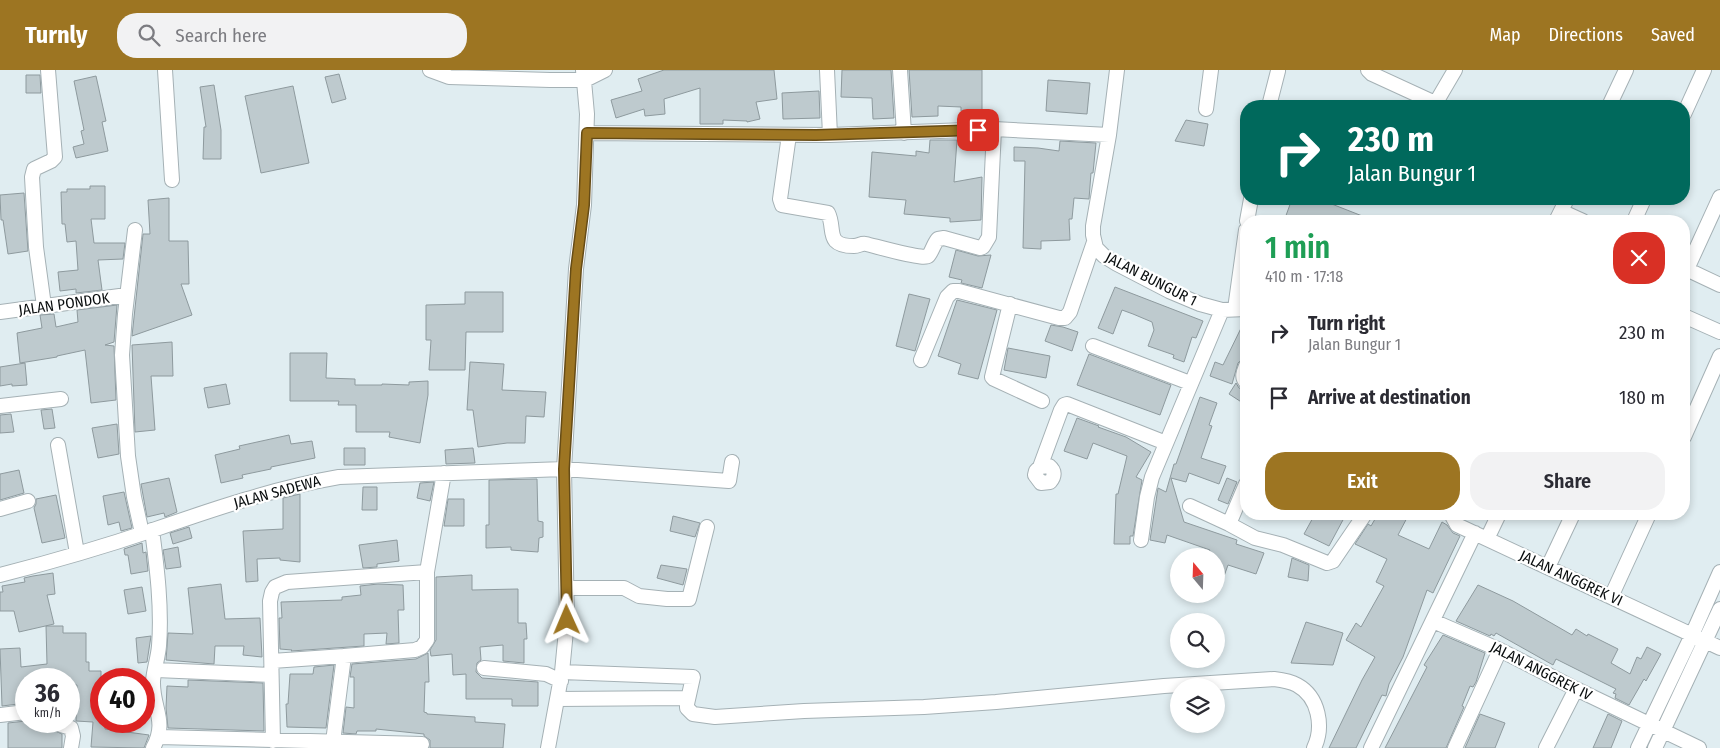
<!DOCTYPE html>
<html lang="en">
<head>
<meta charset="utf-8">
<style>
  body { margin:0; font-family:"Fira Sans Condensed",sans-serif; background:#f2f2f3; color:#2b2b33; height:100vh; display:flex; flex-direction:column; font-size:19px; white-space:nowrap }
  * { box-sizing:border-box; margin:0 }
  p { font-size:16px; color:#7c7c81 }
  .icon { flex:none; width:28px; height:28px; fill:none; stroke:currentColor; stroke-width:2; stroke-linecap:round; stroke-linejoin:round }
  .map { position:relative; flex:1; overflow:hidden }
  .details { position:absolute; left:1240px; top:145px; width:450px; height:305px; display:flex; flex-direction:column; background:#fff; border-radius:20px; box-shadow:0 2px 8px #0003 }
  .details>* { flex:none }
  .guide { position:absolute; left:1240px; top:30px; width:450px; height:105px; border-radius:20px; box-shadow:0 2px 8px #0003; background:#00695c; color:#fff; overflow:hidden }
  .needle { width:32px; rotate:341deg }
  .fabs { position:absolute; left:1170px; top:478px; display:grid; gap:10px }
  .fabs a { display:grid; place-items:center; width:55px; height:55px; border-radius:50%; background:#fff; box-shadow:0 2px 8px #0003; font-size:25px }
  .speed { position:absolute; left:15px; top:598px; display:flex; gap:10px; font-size:25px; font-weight:700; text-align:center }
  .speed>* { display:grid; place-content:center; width:65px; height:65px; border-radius:50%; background:#fff; box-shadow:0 2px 8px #0003; line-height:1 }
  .speed small { font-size:12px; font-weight:400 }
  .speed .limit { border:8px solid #d22; background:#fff; color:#111 }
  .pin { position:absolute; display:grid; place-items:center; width:42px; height:42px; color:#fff; margin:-21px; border-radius:10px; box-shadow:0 2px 8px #0006 }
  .me { position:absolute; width:55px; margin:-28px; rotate:359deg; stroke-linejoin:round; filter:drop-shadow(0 0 4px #0008) }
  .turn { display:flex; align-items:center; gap:18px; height:105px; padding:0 25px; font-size:22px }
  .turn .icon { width:65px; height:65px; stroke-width:2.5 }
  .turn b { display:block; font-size:35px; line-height:42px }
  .round { display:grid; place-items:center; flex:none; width:52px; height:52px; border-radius:20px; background:#f2f2f3 }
  .head { display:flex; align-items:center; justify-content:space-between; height:85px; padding:0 25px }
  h1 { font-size:30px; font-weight:600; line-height:38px; color:#1e9e55 }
  .cta { display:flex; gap:10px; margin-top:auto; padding:10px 25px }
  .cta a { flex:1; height:58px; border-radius:20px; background:#9d7522; color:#fff; font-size:20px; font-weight:600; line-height:58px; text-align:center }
  .cta a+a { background:#f2f2f3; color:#2b2b33 }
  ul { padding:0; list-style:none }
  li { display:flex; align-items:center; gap:15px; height:65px; padding:0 25px }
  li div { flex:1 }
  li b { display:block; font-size:19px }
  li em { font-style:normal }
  header { display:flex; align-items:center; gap:30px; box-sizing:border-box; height:70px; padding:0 25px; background:#9d7522; color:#fff }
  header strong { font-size:24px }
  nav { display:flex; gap:28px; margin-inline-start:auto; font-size:18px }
  .search { width:350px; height:45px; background:#f2f2f3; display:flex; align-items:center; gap:12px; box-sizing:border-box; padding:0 18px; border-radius:20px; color:#7c7c81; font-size:19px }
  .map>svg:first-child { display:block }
  .building { fill:#becace; stroke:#8e9a9e }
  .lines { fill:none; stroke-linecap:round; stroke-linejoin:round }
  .minor-casing { stroke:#a5b1b5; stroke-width:16 }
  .minor { stroke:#fff; stroke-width:14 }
  .route-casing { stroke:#664c16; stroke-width:12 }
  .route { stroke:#9d7522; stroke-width:9 }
  .labels { text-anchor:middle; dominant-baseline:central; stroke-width:4.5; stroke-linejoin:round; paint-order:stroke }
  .street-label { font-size:15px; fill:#080c0d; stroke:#fff }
</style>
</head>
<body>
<header>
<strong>Turnly</strong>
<div class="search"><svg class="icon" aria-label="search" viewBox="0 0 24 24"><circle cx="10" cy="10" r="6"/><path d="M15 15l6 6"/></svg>Search here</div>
<nav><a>Map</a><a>Directions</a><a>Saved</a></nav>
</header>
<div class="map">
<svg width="1720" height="678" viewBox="0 0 1720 678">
  <rect width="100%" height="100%" fill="#e0edf1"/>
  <path class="building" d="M664 0H774L777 29 756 32 760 49 747 52V51L723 50V54H700V18L664 29 665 44 645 46 644 39 616 48 611 30 642 21 638 9Z
    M842 0H891L894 48 873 49 872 28 841 27Z
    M909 0H982V41H961V37L938 36V46L912 47Z
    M339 4 346 29 332 33 325 7Z
    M26 5H40L41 23H26Z
    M96 6 106 51 102 52 108 81 76 88 73 77 84 74 81 61 84 60 74 11Z
    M1048 10 1090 13 1087 44 1046 41Z
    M214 15 221 60V89H203L204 57H206L200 17Z
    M293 16 309 93 261 103 245 26Z
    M819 21 820 48 783 49 782 23Z
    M1186 50 1208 54 1204 76 1175 71Z
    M930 70H957L954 112 982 107 981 150 950 152V148L904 144 906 130 869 127 872 82 916 86V81L929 83Z
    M1060 71 1096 73 1093 103H1091L1089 129 1074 128 1072 149H1069L1070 170 1041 171V179L1023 178 1025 91H1014V77L1038 78 1059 81Z
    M90 116H105V149H91L94 173H125L123 189 98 190 102 220 76 223V219L60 221 58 202 78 200 76 171 67 172 65 154H62L61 122H67V119H90Z
    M24 123 28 181 8 184 3 150H1L0 125Z
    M169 128V171H188L189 214H181L192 245 132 266 143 164H150L148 130Z
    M1292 129H1319L1375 151H1284Z
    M956 180 978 186 991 185 982 218 961 213 962 210 949 207Z
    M1115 217 1203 251 1196 268 1192 267 1184 292 1173 288 1174 285 1148 276 1154 260 1152 252 1133 244 1122 240 1113 264 1098 258Z
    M465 222H503V262H466L465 300H429L431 270H426V235L465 234Z
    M909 224 930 229 915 281 896 276Z
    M957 230 997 240 978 309 958 304 961 294 938 286Z
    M117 235 114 272 105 275 114 276 116 330 91 333 85 280 57 286V287L20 293 17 263 42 258 40 245 54 244 56 257 78 252 77 240Z
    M1246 248V285L1238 293 1232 314 1210 306 1215 292 1223 295Z
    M1051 255 1063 257 1078 262 1072 281 1045 271Z
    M172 272 173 306H151L155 360 135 362 132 275Z
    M1008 278 1050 286 1046 308 1004 300Z
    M290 283H327L326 308 355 309V315H382V314L409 315V312L428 311V325L420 373 389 367 390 362H356V335H338L339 331H290Z
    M1089 284 1171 315 1160 345 1077 315Z
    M470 292 504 294 502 320 546 322 544 347 526 346 525 373H507L478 377 473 340H467Z
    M25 293 27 315 12 316V314L0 316V297Z
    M1236 313 1239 318 1246 321V335L1229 324Z
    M226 314 230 334 208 338 204 318Z
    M1200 327 1217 333 1209 355 1212 356 1201 388 1226 396 1219 414 1189 403 1186 412 1171 408 1184 452 1237 470 1236 474 1264 483 1256 504 1228 495 1218 523H1216V486H1207L1210 480 1167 465 1165 473 1150 470 1158 418 1166 422 1174 394H1176Z
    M52 339 55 358 44 359 41 340Z
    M11 344 14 362 0 363V345Z
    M1077 348 1099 356 1098 357 1126 367 1151 382 1136 407 1142 410 1133 466H1130V474H1114L1116 424H1118L1127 386 1093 373 1087 389 1064 381Z
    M117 354 119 384 98 388 92 358Z
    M289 365 291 374 312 371 315 388 271 397V399L242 405 243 408 221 413 215 385 240 379 239 376Z
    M344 378H365V395H344Z
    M473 378 475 393 446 394 445 380Z
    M19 400 24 423 0 430V404Z
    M169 408 177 442 165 447 164 443 147 447 141 414Z
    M1227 408 1237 412 1228 434 1218 430Z
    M537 409 538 451 543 452V467L539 468 538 482 511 480V477L486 478V455H489V410Z
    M434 412 430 431 417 428 420 413Z
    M363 417H377V440H362Z
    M124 422 132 458 121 461 119 452 108 455 103 426Z
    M300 424V492L280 490V488L257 489 258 511 246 512 243 461 283 459V428Z
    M56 425 65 468 42 473 34 438 36 434V429Z
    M448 429H464V456H444Z
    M1315 444H1335L1344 448 1329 476 1304 464Z
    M1378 444H1409L1398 465 1429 479 1442 452 1447 455 1453 463 1460 466 1433 523 1427 520 1403 587 1389 614 1386 626 1382 625 1356 678H1329L1362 610 1375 587 1346 570 1356 553 1361 557 1384 516 1376 512 1387 489 1355 474 1368 454 1371 456Z
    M673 446 700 453 695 467 670 461Z
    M189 457 192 468 173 474 170 463Z
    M397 470 399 491 377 494V497L363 498 359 475Z
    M142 473 143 483 146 482 148 501 131 504 128 485H125L124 479Z
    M178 477 181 497 166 499 163 480Z
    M1292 488 1309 495 1308 511 1288 507Z
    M661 495 687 499 683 515 657 508Z
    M53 503 55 524 47 525 54 554 19 562 14 541H0V522H3L2 516 25 512 24 508 33 506Z
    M472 505V520L518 519V553H526L527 569H524V593L503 591V575L480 577 481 590 477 593 476 602 482 608 538 612V636H512V629H466V604L453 605 452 584 431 586 430 580 436 570V507Z
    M221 514 225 549 260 548 262 587 243 585 244 576H215L214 594 166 590 168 563 193 564 188 518Z
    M378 514 403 515 404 540H398L399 573 386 574 387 563 364 564V576L291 581 292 580 280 579 279 548H282L281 532 342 530V527L361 525 360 516Z
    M1478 515 1513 531 1572 565 1576 559 1587 566 1588 564 1618 579 1611 593 1630 604 1637 587 1641 589 1647 577 1661 584 1646 611 1644 609 1629 635 1615 628 1616 624 1613 623 1616 619 1556 589 1553 595 1496 563 1494 566 1491 564 1490 566 1456 551Z
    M142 517 146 541 128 544 124 520Z
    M1306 552 1343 563 1333 595 1291 593Z
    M46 556H63V563H86V592H89V601H101V651H106L105 659 149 665 144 678 91 677 93 652 76 651 77 615 69 614V609H26V633L2 636 0 579 20 578 21 597 47 594Z
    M1443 565 1485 583 1476 612 1473 617 1470 616 1462 636 1464 637 1446 678H1385L1427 597 1424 595Z
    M151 566 147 592 138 593 136 568Z
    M428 583 429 612H425L424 642 427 643V644L475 647V652L505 654 503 678H430V670L424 666V664L376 659V661H357L356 664 343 663 346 637 354 638V607H350L352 594 416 589Z
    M334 595 326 658 287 657 286 634H288L290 604H313L314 597Z
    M188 610 263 613 264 661 168 658 166 638 167 616 188 617Z
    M1480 644 1505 653 1495 678H1465Z
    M1608 644 1622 651 1611 678H1593Z
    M26 651H48L51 657 55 661 62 664V678H8V653Z"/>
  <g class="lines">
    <g class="minor-casing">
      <path id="minor" d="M165 0 172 110
        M430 0 449 7 550 10H585L605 0
        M827 0 830 65
        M900 0 904 63
        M1117 0 1109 65 1093 156V165L1096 178 1104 186 1117 194 1169 221 1200 234 1222 240 1246 239
        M1368 0 1372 4 1433 32 1438 29 1455 0
        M1269 36 1278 1
        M1609 36 1626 0
        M1206 39 1211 0
        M1684 44 1704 0
        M587 63 830 65 994 59 1109 65
        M789 65 780 129 782 135 828 143C836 159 824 176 854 176 859 176 861 173 866 174 875 176 923 190 928 186 931 184 934 173 938 169L944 168 980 178 983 177 989 167 994 59
        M1561 141 1583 151
        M1247 151 1251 129
        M1556 151 1567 129
        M1634 151 1644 129
        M135 160 125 244 122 285 128 386 134 427 142 463
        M1684 198 1720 215
        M1687 199 1720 127
        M1010 234 992 307 994 309 1042 331
        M44 236 36 177 32 107 34 99 51 91 55 87 48 0
        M1235 239 1246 160
        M0 242 127 225
        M1684 246 1720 262
        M1093 276 1190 313
        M921 290 947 227 953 221H959L1059 248H1065L1070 242 1094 172
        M1246 296C1244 301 1241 307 1246 312
        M0 336 61 329
        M1684 367 1720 286
        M58 375 77 483
        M1040 397 1049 396C1055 401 1055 406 1050 412L1041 413 1035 405 1036 401 1040 397 1061 340 1064 335 1067 334 1166 373
        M1190 436 1229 454 1255 468 1283 475 1327 493 1333 491 1335 488 1365 444
        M0 439 28 431
        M1451 444 1457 455 1720 578
        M1229 454 1246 414
        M152 460C157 498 162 538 159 576 158 588 154 599 153 611 152 638 168 651 153 678
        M1487 469 1499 444
        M1141 470 1147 427 1152 407 1222 240
        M1548 497 1573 444
        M0 505C51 492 103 477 153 460 214 439 275 418 339 407L564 399 729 411 732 392
        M567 518H624L639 526 667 529H689L707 457
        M1611 527 1649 444
        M1433 551 1500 580 1576 619 1699 678
        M272 591 344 586
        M484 598 546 604 561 611
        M156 600 271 605
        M562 602 693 607 687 634V638L693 644 715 647 804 641 924 637 996 632 1164 616 1274 609C1282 610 1290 611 1297 615 1319 627 1324 657 1314 678
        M557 629 688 628
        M0 645 26 642
        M57 651 61 655 71 658 73 666 71 678
        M159 667 422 674
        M273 671 270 531 272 522 275 517 287 512 427 502
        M333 672 344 586 415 580 422 577 427 570V502L444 403
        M548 678 562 602 567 550 564 399 576 199 584 135 587 44 583 0
        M1371 678 1475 463
        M1455 678 1500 580
        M1546 678 1576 619
        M1638 678 1692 565 1720 502
        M1655 678 1720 539"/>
    </g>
    <use href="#minor" class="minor"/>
  </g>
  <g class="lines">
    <g class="route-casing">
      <path id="route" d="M567 550 564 399 576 199 584 135 587 63 816 65 978 60"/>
    </g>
    <use href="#route" class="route"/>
  </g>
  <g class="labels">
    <g class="street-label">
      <text transform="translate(1151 209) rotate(27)">JALAN BUNGUR 1</text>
      <text transform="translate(64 234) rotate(-8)">JALAN PONDOK</text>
      <text transform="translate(277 422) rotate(-15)">JALAN SADEWA</text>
      <text transform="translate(1571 508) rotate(25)">JALAN ANGGREK VI</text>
      <text transform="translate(1541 601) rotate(27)">JALAN ANGGREK IV</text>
    </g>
  </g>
</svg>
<div class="fabs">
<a><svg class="needle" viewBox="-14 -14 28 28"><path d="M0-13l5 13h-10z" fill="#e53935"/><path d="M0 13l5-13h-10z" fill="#7c7c81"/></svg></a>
<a><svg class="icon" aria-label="search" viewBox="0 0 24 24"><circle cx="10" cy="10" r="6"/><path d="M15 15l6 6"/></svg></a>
<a><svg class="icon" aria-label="layers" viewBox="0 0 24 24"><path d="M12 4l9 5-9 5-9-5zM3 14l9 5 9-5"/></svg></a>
</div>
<div class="speed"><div>36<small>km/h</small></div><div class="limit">40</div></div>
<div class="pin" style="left:978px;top:60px;background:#d93025"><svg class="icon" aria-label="arrive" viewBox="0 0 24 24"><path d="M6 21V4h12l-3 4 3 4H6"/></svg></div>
<svg class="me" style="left:567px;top:550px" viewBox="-20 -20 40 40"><path d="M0-17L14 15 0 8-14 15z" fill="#9d7522" stroke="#fff" stroke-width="4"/></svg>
<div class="guide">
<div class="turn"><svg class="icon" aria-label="right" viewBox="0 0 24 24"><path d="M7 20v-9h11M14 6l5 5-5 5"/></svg><div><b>230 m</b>Jalan Bungur 1</div></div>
</div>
<section class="details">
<div class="head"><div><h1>1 min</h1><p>410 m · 17:18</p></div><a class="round" style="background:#d93025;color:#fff"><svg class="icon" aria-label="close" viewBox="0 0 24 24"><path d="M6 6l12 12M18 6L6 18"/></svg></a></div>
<ul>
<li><svg class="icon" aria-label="right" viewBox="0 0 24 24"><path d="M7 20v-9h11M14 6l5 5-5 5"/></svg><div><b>Turn right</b><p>Jalan Bungur 1</p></div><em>230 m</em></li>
<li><svg class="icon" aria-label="arrive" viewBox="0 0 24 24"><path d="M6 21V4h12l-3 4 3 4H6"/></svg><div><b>Arrive at destination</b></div><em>180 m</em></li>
</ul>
<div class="cta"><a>Exit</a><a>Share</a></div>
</section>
</div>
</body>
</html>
